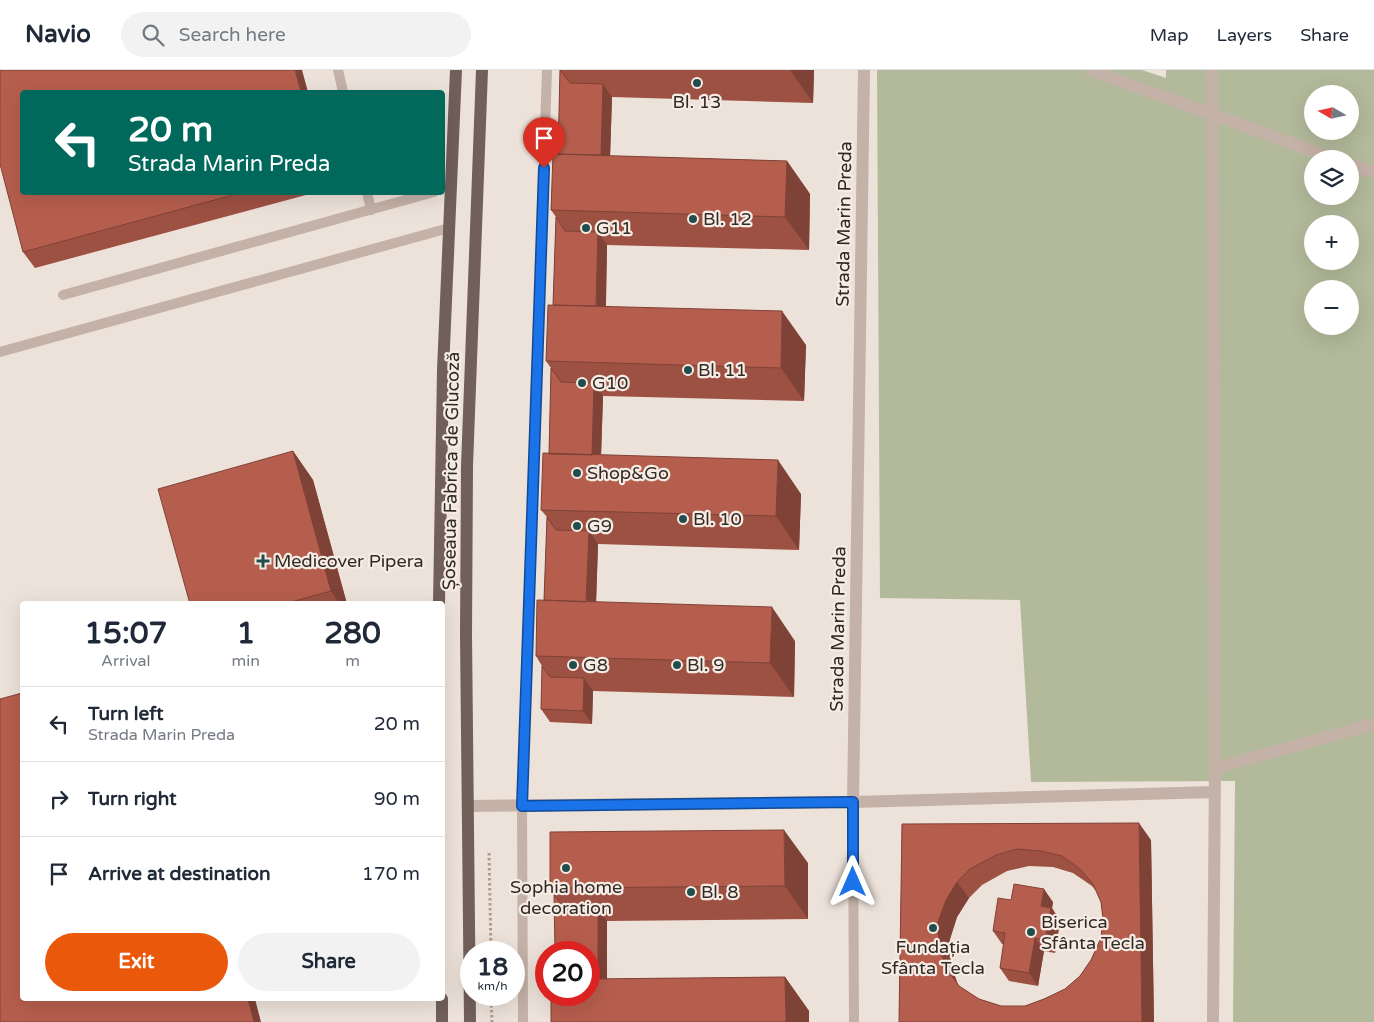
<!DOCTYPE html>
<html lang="en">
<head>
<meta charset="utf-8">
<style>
  body { margin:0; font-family:"Varela Round",sans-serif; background:#f2f2f3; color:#1f2937; height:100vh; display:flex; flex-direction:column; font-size:19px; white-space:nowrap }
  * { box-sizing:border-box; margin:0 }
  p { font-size:16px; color:#747a83 }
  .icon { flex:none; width:28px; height:28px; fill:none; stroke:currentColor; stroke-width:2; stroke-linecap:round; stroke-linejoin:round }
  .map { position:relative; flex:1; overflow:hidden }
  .details { position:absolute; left:20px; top:531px; width:425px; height:400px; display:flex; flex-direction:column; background:#fff; border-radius:5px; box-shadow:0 5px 20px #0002 }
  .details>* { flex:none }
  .banner { position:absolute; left:20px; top:20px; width:425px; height:105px; border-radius:5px; box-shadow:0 5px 20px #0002; background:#00695c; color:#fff; overflow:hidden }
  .needle { width:32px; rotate:279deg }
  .controls { position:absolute; left:1304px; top:15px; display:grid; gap:10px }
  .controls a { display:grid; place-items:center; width:55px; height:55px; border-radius:50%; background:#fff; box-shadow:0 5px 20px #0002; font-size:25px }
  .speed { position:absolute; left:460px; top:871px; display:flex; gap:10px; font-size:25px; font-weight:700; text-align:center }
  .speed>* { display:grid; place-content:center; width:65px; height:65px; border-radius:50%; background:#fff; box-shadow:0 5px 20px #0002; line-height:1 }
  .speed small { font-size:12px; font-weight:400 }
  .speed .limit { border:8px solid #d22; background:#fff; color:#111 }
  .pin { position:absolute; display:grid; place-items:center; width:42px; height:42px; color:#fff; margin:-51px -21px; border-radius:50% 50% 50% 0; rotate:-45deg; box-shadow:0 0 5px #0007 }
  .pin .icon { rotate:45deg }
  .me { position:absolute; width:55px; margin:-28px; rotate:0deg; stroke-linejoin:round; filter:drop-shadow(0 0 4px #0008) }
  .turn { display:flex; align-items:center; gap:18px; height:105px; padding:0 25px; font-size:22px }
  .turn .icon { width:65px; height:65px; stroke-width:2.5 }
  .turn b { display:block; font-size:35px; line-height:42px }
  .eta { display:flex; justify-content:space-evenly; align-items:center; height:85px; text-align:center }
  .eta b { font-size:30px; font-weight:700; line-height:35px }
  .cta { display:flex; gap:10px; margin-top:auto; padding:10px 25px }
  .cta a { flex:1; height:58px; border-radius:30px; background:#ea580c; color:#fff; font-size:20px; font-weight:700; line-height:58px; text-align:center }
  .cta a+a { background:#f2f2f3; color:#1f2937 }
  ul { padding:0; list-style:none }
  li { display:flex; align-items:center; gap:15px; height:75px; padding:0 25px; border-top:1px solid #e0e1e3 }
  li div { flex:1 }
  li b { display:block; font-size:19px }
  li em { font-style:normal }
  header { display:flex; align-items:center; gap:30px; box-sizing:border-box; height:70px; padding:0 25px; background:#fff; border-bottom:1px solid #e0e1e3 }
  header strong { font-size:24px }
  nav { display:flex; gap:28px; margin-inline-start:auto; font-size:18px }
  .search { width:350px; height:45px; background:#f2f2f3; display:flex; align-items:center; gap:12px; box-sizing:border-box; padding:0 18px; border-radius:28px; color:#747a83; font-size:19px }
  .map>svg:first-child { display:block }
  .grass { fill:#b3ba9b; fill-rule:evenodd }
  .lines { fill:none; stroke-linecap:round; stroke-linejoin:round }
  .path { stroke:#af9b91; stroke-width:3; stroke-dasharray:2.5 2.5; stroke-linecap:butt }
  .lane { stroke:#c4b1a7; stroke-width:10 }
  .street { stroke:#c4b1a7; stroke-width:12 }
  .primary { stroke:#715f59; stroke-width:12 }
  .wall { fill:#9d5143; fill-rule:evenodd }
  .shaded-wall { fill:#7f4237 }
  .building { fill:#b65e4e; stroke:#7f4237; fill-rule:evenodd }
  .route-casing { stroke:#114b97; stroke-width:12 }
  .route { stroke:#1a73e8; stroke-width:9 }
  .poi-dot { fill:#214d4c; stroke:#f6ece4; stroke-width:2 }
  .labels { text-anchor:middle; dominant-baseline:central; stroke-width:4.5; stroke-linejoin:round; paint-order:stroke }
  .poi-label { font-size:18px; fill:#312926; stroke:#f6ece4; text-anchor:start }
  .street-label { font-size:18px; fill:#312926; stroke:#f6ece4 }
</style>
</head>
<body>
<header>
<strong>Navio</strong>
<div class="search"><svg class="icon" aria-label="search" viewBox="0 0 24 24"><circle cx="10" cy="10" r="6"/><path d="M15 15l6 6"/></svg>Search here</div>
<nav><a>Map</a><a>Layers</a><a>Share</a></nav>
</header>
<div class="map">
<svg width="1374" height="952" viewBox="0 0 1374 952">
  <rect width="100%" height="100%" fill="#ede2d9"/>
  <path class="grass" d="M877 0H1142L1166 8V0H1374V952H1233L1235 711 1031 712 1020 530 880 528ZM1312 24H1350V61H1312ZM1312 89H1350V126H1312ZM1312 154H1350V191H1312ZM1312 219H1350V256H1312Z"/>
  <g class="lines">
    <path class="path" d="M489 783 491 882
      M491 925 492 952"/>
    <path class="lane" d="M338 0 343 22
      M367 122 371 140
      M63 225 434 122
      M0 282 449 158
      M853 732 854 952
      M523 952 522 736 547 0"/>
    <path class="street" d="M1090 0 1335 89
      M1212 0 1215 698 1213 952
      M1350 94 1374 103
      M1215 698 1374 654
      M853 732 1214 722
      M468 736 853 732 864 0"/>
    <path class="primary" d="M439 534 443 300 456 0
      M442 929V952
      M470 952 466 564 467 396 482 0"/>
  </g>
  <path class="wall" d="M560 0H814L813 33 612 27 610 86 787 91 810 124 809 180 607 175 606 236 806 275 804 331 603 326 601 385 801 424 799 480 598 474 596 532 795 571 794 627 593 621 592 654 550 652 541 639 542 596 536 586 544 530 547 447 541 440 549 384 551 298 546 291 553 235 556 147 551 140 558 84Z
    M22 122H317L35 198 23 182Z
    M293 381 313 410 347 534H190Z
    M902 754 1151 770 1154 952H899ZM1029 796 1053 797 1073 803 1092 816 1096 821 1101 832 1103 849 1101 868 1091 890 1080 906 1065 919 1044 929 1025 936H1001L979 929 959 916 957 912 951 895 950 869 957 847 969 828 982 815 1007 801Z
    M808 793V849L607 851V909L785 907 809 941 589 925 554 824 550 818Z
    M1053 832 1052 838 1060 851 1055 883 1044 881 1038 916 1009 911 1000 898 1004 874H1002L993 861Z"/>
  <path class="shaded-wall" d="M295 0H302L308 22H301Z
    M790 0H814L813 33Z
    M603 14 612 27 609 119 600 106Z
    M787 91 810 124 809 180 785 147Z
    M598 162 607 175 605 269 596 256Z
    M782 241 806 275 804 331 781 298Z
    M594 313 603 326 600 418 591 405Z
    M293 381 313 410 347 534H340L331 521Z
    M778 390 801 424 799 480 776 446Z
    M589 461 598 474 595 565 586 552Z
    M772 537 795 571 794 627 770 593Z
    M584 608 593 621 592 654 583 641Z
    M1139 753 1151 770 1154 952H1142Z
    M784 760 808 793V849L785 816Z
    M957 812 969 828 957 847 950 869 951 895 958 915 946 898 939 878 938 852 946 830Z
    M1044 819 1053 832 1052 838 1060 851 1055 883 1045 870 1041 836Z
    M598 839 607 851V943L598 930Z
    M1035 868 1044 881 1038 916 1029 903Z
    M785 907 809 941V952H786Z
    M248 929H255L261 952H254Z"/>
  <path class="building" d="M0 0H295L301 22H22V122H244L23 182 0 94Z
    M560 0 570 13 603 14 601 85 558 84Z
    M553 84 787 91 785 147 551 140Z
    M556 147 565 161 598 162 596 236 553 235Z
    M548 235 782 241 781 298 546 291Z
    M551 298 561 312 594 313 592 385 549 384Z
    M293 381 331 521 284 534H190L158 419Z
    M543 383 778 390 776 446 541 440Z
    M547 447 556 460 589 461 586 532 544 530Z
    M537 530 772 537 770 593 536 586Z
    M542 596 550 607 584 608 583 641 541 639Z
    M22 623V929H248L254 952H0V629Z
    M1139 753 1142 952H899L902 754ZM1017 779 1041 781 1062 786 1080 799 1093 814 1101 832 1103 849 1101 868 1091 890 1080 906 1065 919 1044 929 1025 936H1001L979 929 959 916 946 898 939 878 938 852 946 830 957 812 970 799 996 785Z
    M784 760 785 816 550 818V762Z
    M1014 814 1044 819 1041 836 1051 838 1045 870 1035 868 1029 903 1000 898 1005 863 993 861 998 828 1011 830Z
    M554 824 564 839H598V909H589V882H555Z
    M785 907 786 952H551V925H589V909Z"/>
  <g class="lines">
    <g class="route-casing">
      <path id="route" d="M544 98 522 736 853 732V812"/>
    </g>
    <use href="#route" class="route"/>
  </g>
  <g class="poi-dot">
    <circle cx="697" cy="13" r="5"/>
    <circle cx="693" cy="149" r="5"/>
    <circle cx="586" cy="158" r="5"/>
    <circle cx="688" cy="300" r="5"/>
    <circle cx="582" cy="313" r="5"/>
    <circle cx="577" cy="403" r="5"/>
    <circle cx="683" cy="449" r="5"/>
    <circle cx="577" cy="456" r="5"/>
    <path d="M260.5 483.5h5v5h5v5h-5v5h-5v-5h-5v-5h5z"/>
    <circle cx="573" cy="595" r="5"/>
    <circle cx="677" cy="595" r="5"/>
    <circle cx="566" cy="798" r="5"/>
    <circle cx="691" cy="822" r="5"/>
    <circle cx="933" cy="858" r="5"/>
    <circle cx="1031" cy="862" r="5"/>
  </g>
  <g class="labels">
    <g class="poi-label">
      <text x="697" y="32" text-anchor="middle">Bl. 13</text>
      <text x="703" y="149">Bl. 12</text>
      <text x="596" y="158">G11</text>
      <text x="698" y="300">Bl. 11</text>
      <text x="592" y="313">G10</text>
      <text x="587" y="403">Shop&amp;Go</text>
      <text x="693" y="449">Bl. 10</text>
      <text x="587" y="456">G9</text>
      <text x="274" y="491">Medicover Pipera</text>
      <text x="583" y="595">G8</text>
      <text x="687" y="595">Bl. 9</text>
      <text x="566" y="817" text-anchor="middle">Sophia home<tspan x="566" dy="21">decoration</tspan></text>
      <text x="701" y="822">Bl. 8</text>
      <text x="1041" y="852">Biserica<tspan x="1041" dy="21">Sfânta Tecla</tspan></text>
      <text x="933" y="877" text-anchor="middle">Fundația<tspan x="933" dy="21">Sfânta Tecla</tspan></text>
    </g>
    <g class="street-label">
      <text transform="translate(844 154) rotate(-89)">Strada Marin Preda</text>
      <text transform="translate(451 401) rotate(-89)">Șoseaua Fabrica de Glucoză</text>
      <text transform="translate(838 559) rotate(-89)">Strada Marin Preda</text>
    </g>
  </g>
</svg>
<div class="controls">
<a><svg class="needle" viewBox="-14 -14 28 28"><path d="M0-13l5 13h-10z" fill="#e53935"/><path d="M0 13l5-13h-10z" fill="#747a83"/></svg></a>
<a><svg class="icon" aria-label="layers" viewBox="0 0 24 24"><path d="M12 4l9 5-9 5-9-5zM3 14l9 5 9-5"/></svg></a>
<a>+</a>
<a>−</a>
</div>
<div class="speed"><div>18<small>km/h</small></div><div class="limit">20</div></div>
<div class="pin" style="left:544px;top:98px;background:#d93025"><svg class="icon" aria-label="arrive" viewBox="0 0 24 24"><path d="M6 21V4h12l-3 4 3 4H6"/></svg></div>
<svg class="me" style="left:853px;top:812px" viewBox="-20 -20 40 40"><path d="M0-17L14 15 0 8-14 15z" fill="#1a73e8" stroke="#fff" stroke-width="4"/></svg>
<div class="banner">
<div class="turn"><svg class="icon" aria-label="left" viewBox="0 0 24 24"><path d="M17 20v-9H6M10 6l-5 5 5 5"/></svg><div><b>20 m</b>Strada Marin Preda</div></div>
</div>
<section class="details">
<div class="eta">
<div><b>15:07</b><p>Arrival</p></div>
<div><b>1</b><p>min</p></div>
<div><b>280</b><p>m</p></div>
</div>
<ul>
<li><svg class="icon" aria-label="left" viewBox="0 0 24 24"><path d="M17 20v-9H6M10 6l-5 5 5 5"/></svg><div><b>Turn left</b><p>Strada Marin Preda</p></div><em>20 m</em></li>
<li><svg class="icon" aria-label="right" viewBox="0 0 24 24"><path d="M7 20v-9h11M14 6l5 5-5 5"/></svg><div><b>Turn right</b></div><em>90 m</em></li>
<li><svg class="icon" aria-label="arrive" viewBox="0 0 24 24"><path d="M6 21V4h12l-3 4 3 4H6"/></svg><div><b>Arrive at destination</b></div><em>170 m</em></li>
</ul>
<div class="cta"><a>Exit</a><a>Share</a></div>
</section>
</div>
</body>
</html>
